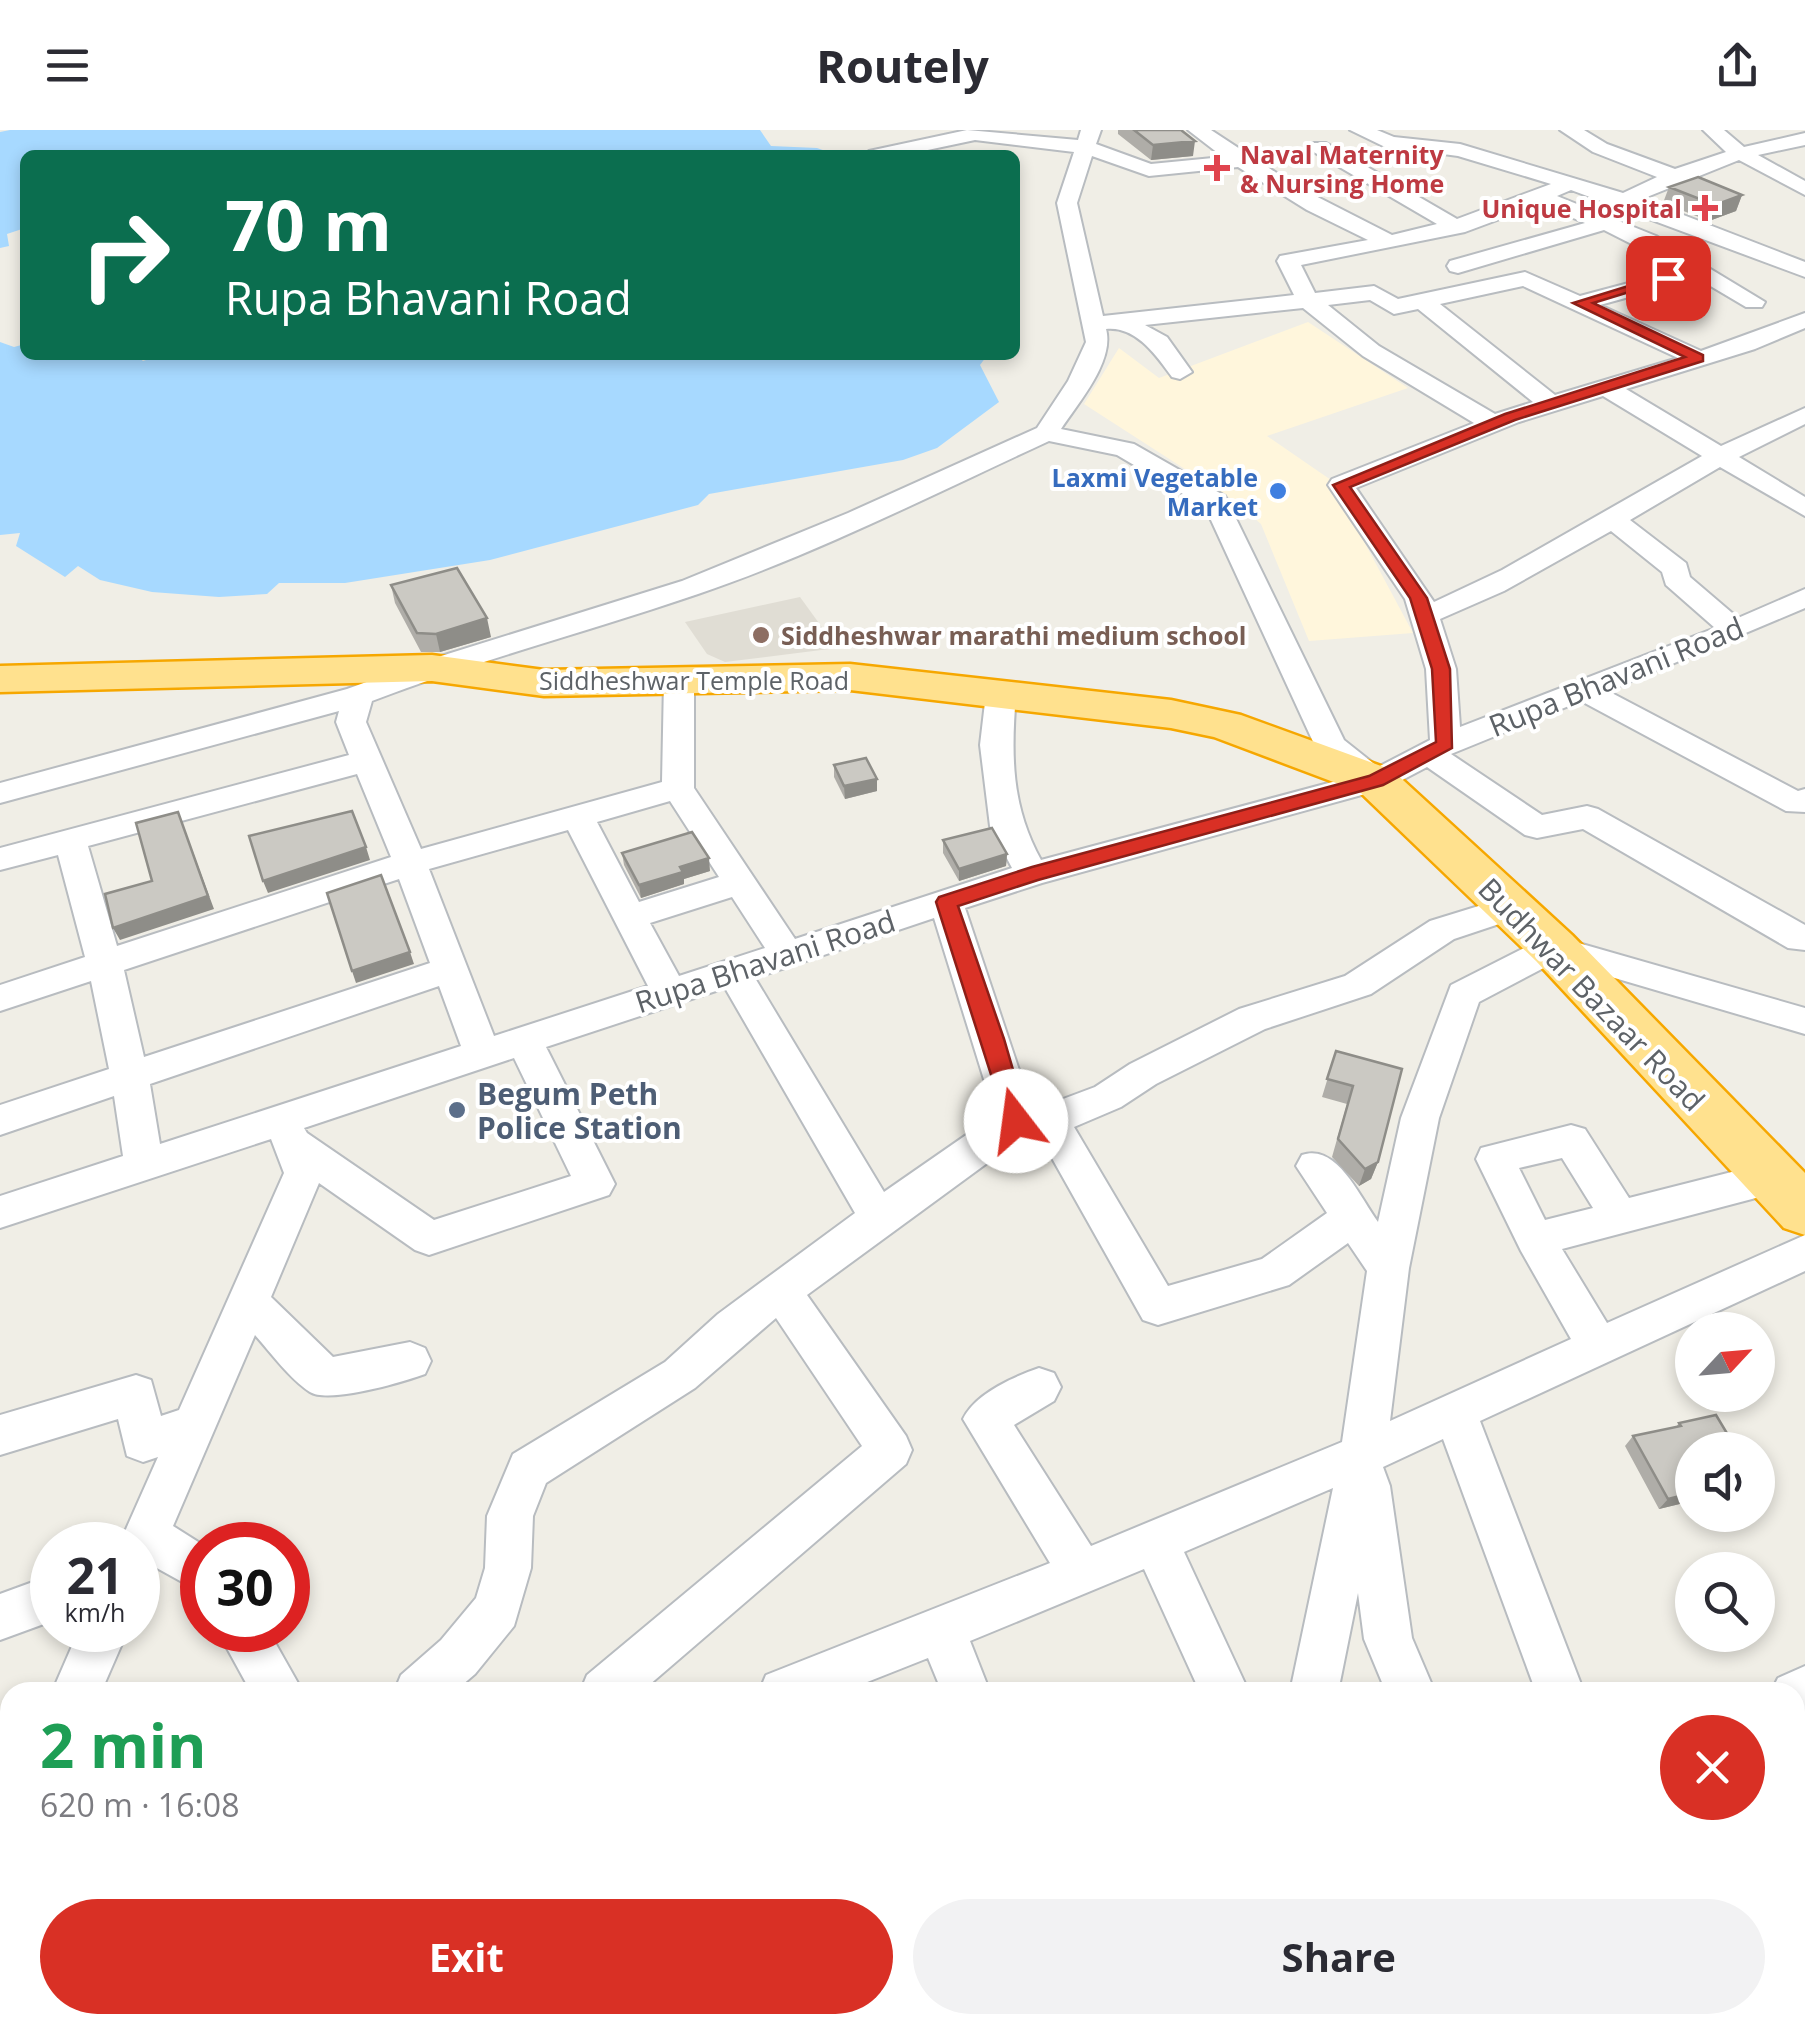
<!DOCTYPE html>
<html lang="en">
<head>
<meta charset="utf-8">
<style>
  body { margin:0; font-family:"Open Sans",sans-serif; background:#f2f2f3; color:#2b2b33; height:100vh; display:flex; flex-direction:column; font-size:38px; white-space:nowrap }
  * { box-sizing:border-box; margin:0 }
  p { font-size:32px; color:#7c7c81 }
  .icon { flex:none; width:55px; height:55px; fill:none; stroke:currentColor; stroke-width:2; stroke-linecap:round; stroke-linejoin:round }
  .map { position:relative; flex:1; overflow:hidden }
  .panel { position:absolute; left:0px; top:1552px; width:1805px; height:352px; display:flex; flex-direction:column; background:#fff; border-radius:30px 30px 0 0; box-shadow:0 5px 15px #0003 }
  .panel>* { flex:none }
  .top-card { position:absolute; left:20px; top:20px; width:1000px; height:210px; border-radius:15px; box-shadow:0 5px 15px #0003; background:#0b6e4f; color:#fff; overflow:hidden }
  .needle { width:65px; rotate:64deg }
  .controls { position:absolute; left:1675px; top:1182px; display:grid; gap:20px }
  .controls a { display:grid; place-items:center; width:100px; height:100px; border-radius:50%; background:#fff; box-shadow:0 5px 15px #0003; font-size:50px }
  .speed { position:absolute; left:30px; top:1392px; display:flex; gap:20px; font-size:50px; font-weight:700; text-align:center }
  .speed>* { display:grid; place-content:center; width:130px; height:130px; border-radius:50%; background:#fff; box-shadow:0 5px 15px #0003; line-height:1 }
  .speed small { font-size:25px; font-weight:400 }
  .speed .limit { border:15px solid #d22; background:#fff; color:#111 }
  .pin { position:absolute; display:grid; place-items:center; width:85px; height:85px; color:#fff; margin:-42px; border-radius:20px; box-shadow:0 5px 15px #0006 }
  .me { position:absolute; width:110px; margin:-55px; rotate:345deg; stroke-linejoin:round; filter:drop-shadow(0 0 8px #0008) }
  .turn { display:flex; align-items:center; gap:35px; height:210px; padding:0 40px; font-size:45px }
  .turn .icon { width:130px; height:130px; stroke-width:2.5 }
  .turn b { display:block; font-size:70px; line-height:85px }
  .round { display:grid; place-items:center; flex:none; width:105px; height:105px; border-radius:52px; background:#f2f2f3 }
  .overview { display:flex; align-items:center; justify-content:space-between; height:170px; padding:0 40px }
  h1 { font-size:60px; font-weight:700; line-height:75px; color:#1e9e55 }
  .button { display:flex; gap:20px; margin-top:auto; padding:20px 40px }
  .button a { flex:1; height:115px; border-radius:60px; background:#d93025; color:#fff; font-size:40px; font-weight:700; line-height:115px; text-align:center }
  .button a+a { background:#f2f2f3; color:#2b2b33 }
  header { display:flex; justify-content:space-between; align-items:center; height:130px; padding:0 40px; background:#fff; font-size:45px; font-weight:700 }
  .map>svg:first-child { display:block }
  .commercial { fill:#fff6dc }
  .education { fill:#e0ddd4 }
  .water { fill:#a7d9ff }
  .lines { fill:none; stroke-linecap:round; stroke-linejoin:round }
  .minor-casing { stroke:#b8bcc0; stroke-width:4 }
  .highway-casing { stroke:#f6a700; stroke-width:5 }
  .minor { fill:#fff; fill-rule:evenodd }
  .highway { fill:#ffe18e; fill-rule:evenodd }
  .wall { fill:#afada8 }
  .shaded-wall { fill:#8e8d88 }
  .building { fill:#cbc9c3; stroke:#8e8d88; stroke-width:2.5 }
  .route { fill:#d93025; stroke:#8d1f18; stroke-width:2.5 }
  .health-dot { fill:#e0444e; stroke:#fff; stroke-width:4 }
  .shop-dot { fill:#3f7fe0; stroke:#fff; stroke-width:4 }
  .education-dot { fill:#8d6e63; stroke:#fff; stroke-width:4 }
  .service-dot { fill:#5c6f8a; stroke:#fff; stroke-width:4 }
  .labels { text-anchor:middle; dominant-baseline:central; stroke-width:8; stroke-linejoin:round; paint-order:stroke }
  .far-health-label { font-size:25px; font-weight:bold; fill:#be3a42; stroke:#fff; text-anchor:start }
  .far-shop-label { font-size:25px; font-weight:bold; fill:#366cbe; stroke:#fff; text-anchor:end }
  .far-education-label { font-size:25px; font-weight:bold; fill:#785e54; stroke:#fff; text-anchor:start }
  .far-street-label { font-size:25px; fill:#5d6267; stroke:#fff }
  .street-label { font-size:30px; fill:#5d6267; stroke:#fff }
  .service-label { font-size:30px; font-weight:bold; fill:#4e5e75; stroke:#fff; text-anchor:start }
</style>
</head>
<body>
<header><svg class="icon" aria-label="menu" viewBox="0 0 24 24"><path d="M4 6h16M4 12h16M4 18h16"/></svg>Routely<svg class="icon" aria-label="share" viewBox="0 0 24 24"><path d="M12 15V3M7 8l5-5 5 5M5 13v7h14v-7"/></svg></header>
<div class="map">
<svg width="1805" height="1903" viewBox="0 0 1805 1903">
  <rect width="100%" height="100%" fill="#f0eee6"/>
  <path class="commercial" d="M1308 192 1408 258 1267 306 1331 350 1413 503 1309 511 1261 394 1236 372 1084 274 1119 218 1159 248Z"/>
  <path class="education" d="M800 467 837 518 725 532 707 524 685 492Z"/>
  <path class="water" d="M10 0H760L771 16 817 18 837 25H25V98L7 104 9 116 0 118V2Z
    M0 212 14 217 25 214V225H136L143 231 161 225H982L986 227 980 235 999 272 937 318 903 330 709 364 698 375 490 430 345 453H279L267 464 219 467 152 462 100 450 78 436 65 447 16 416 20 403 0 405Z"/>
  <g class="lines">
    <g class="minor-casing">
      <path id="minor" d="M967 0 1078 10 1081 0H1101L1096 14 1151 34 1223 27 1188 0H1211L1298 57 1392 105 1437 94 1312 21V13H1326L1457 89 1551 54 1458 26 1383 16 1350 0H1377L1394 7 1460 14 1623 63 1657 47 1593 22 1560 0H1584L1607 14 1675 39 1726 22 1703 0H1724L1744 17 1805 3V15L1758 25 1805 51V65L1739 30 1642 69 1805 132V147L1571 60 1557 66 1656 106 1765 172 1762 177H1746L1697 148 1600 175 1701 221 1805 183V198L1755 219 1626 259 1721 316 1805 278V294L1739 327 1805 367V386L1720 337 1630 390 1686 433 1690 447 1738 488 1805 459V478L1608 561 1798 661 1805 659V682L1786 681 1581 571 1451 624 1542 685 1587 676 1598 679 1805 795V820L1788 818 1583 699 1537 708 1525 705 1427 637 1387 658 1042 753 965 778 1031 976 1047 975 1095 957 1130 934 1239 879 1345 846 1430 791 1511 766 1523 770 1528 778 1523 786 1454 809 1371 864 1265 899 1156 954 1121 977 1074 997 1168 1156 1262 1129 1327 1083 1296 1036 1302 1025C1337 1013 1359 1066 1378 1092L1401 988 1451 855 1542 809 1554 806 1805 878V904L1557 831 1479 872 1439 988 1409 1138 1390 1291 1571 1209 1521 1121 1476 1029 1481 1018 1571 995 1585 999 1629 1068 1771 1032 1785 1037 1791 1048 1785 1059 1771 1064 1562 1119 1607 1193 1805 1105V1141L1480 1291 1584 1562H1536L1443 1309 1383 1337 1390 1356 1412 1508 1435 1562H1386L1364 1509 1358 1463 1338 1562H1290L1333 1358 1184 1422 1249 1562H1200L1144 1439 970 1511 990 1562H942L928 1528 842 1562H759L766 1545 1050 1433 963 1289C975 1264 1013 1247 1039 1238L1054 1243 1061 1257 1054 1271 1014 1295 1091 1416 1342 1312 1367 1141 1348 1113 1289 1155 1158 1195 1143 1190 1039 1005 1024 1006 807 1165 906 1306 912 1320 906 1334 641 1562H580L587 1545 862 1316 776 1188 695 1258 546 1353 533 1386 531 1438 514 1496 475 1544 454 1562H394L401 1545 441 1510 476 1468 485 1438 487 1386 513 1324 665 1232 718 1184 855 1083 725 858 546 917 615 1054 609 1065 429 1125 415 1120 319 1053 271 1167 333 1227 410 1212 425 1218 431 1231 425 1244C403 1252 329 1274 310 1262 290 1249 271 1223 255 1205L173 1396 203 1415 202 1463 155 1437 138 1446V1415H119L158 1327 143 1332 127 1326 118 1289 0 1325V1285L136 1245 151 1250 161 1286 179 1280 284 1043 271 1009 0 1098V1066L123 1026 114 966 0 1005V975L109 939 91 851 0 881V855L85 827 58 725 0 740V718L349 625 336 592 339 581 0 673V653L347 559 422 532 682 451 848 383 1037 298 1068 251 1086 212 1057 73 1074 22 975 10 904 25H866L869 21ZM1092 26 1149 46 1238 37 1307 80 1368 110 1280 126 1277 131 1294 165 1103 186 1077 73ZM1540 74 1585 93 1450 131 1447 136 1450 141 1458 143 1604 100 1681 139 1580 166 1525 142 1398 169 1374 156 1315 163 1301 135 1465 102ZM1523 156 1678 228 1555 265 1440 174ZM1370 170 1394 184 1418 179 1533 272 1495 284 1379 216 1328 175ZM1303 178 1363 226 1474 293 1332 349 1328 355 1405 469 1426 539 1430 610 1378 637 1344 610 1225 366 1134 314 1061 299C1078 273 1115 231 1106 199 1136 196 1156 225 1172 247L1180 249 1192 242 1167 207 1145 195ZM1603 266 1702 326 1502 440 1434 472 1356 358 1519 292ZM1049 311 1117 325 1205 377 1315 616 1351 647 1041 730C1011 676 1011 625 1016 564L1012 557H990L986 564 980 615 990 696 1012 738 795 809 694 658V551L690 545H668L664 551 662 652 421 719 366 592 372 571C479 530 590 501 698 464 818 423 934 364 1049 311ZM1611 401 1662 442 1666 455 1715 498 1460 597 1456 539 1440 489 1504 461ZM357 644 391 727 117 816 88 716ZM670 671 719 747 639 772 597 692ZM568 700 648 856 494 906 429 739ZM399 749 430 833 144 927 124 840ZM732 767 765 818 679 846 650 793ZM934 788 995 985 884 1062 755 848ZM439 856 461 916 160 1014 150 954ZM514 928 571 1046 434 1090 307 1003 304 998ZM1562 1028 1593 1078 1545 1090 1519 1038Z
        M52 1445V1491L0 1510V1464Z
        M79 1500H128L101 1562H52Z
        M217 1500H268L303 1562H251Z
        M1805 1536V1586L1795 1590V1562H1771L1778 1548Z
        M10 1685V1755L0 1759V1689Z
        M10 1875V1895H57L54 1903H0V1881Z
        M1349 1895H1406L1409 1903H1352Z
        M1540 1895H1597L1600 1903H1543Z
        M1725 1895H1783L1786 1903H1728Z"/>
    </g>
    <g class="highway-casing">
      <path id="highway" d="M432 525 544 540 850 534 1171 570 1241 585 1392 640 1572 805 1805 1043V1105L1784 1098 1536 831 1360 662 1214 607 1171 598 850 560 544 566 432 551 0 562V536Z"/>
    </g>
    <use href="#minor" class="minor"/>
    <use href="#highway" class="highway"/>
  </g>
  <path class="wall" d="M1118 0H1181L1193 26 1151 30 1118 4Z
    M1669 57 1742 65 1736 81 1709 91 1663 73Z
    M391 455 491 507 440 522H421L395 473Z
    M834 635 877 661 845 669 834 647Z
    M943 710 1007 724 1006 736 959 751 943 723Z
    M622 723 710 741 684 749V754L641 768 624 735Z
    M1336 921 1402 939 1378 1032 1371 1049 1359 1056 1332 1027 1347 974 1322 967Z
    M1679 1293 1737 1320 1692 1371 1659 1379 1625 1316 1633 1306 1676 1297Z"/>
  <path class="shaded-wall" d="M1195 11 1193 26 1151 30 1153 15Z
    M1742 65 1736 81 1709 91 1715 75Z
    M487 488 491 507 440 522 436 504Z
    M877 649V661L845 669 844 656Z
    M178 682 214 779 120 810 113 798 208 766Z
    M366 717 370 730 268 763 263 751Z
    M1007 724 1006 736 959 751V739Z
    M709 728 710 741 684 749V754L641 768 639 755 680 737Z
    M410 822 414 834 356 853 352 841Z
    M1378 1032 1371 1049 1359 1056 1365 1039Z
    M1692 1363V1371L1659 1379 1668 1369Z"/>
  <path class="building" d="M1134 0H1181L1195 11 1153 15Z
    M1698 47 1742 65 1715 75 1669 57Z
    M457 438 487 488 436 504 417 503 391 455Z
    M866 628 877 649 844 656 834 635Z
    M352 681 366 717 263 751 249 706Z
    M178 682 208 766 113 798 105 764 152 751 136 693Z
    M992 698 1007 724 959 739 943 710Z
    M692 702 709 728 680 737 683 742 639 755 622 723Z
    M381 745 410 822 352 841 327 763Z
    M1336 921 1402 939 1378 1032 1365 1039 1338 1009 1353 956 1327 949Z
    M1716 1285 1737 1320H1692V1363L1668 1369 1633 1306 1681 1296 1679 1293Z
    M864 1895H990L993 1903H866L863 1896Z"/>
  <path class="route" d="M1664 145 1675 148 1593 173 1703 225V231L1515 290 1350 357 1427 468 1450 539 1452 618 1383 655 1038 750 958 776 1004 909 1028 991 1016 1000 1008 998 936 772 939 767 1032 737 1369 646 1436 612 1432 539 1410 468 1333 355 1505 284 1685 227 1573 173Z"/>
  <g class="health-dot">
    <path d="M1212 23h10v10h10v10h-10v10h-10v-10h-10v-10h10z"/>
    <path d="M1700 63h10v10h10v10h-10v10h-10v-10h-10v-10h10z"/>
  </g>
  <circle class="shop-dot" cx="1278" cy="361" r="10"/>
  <circle class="education-dot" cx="761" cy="505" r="10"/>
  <circle class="service-dot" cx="457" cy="980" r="10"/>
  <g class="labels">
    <g class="far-health-label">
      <text x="1240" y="24">Naval Maternity<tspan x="1240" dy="29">&amp; Nursing Home</tspan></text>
      <text x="1682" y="78" text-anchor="end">Unique Hospital</text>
    </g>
    <g class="far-shop-label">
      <text x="1258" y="347">Laxmi Vegetable<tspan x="1258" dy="29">Market</tspan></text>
    </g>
    <g class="far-education-label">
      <text x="781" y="505">Siddheshwar marathi medium school</text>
    </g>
    <g class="far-street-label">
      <text x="694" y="550">Siddheshwar Temple Road</text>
    </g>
    <g class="street-label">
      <text transform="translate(1616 546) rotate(-22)">Rupa Bhavani Road</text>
      <text transform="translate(765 831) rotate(-18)">Rupa Bhavani Road</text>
      <text transform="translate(1592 864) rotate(46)">Budhwar Bazaar Road</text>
    </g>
    <g class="service-label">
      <text x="477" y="963">Begum Peth<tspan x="477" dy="34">Police Station</tspan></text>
    </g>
  </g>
</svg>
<div class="controls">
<a><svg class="needle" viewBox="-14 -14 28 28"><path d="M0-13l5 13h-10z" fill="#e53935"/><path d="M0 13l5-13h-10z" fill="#7c7c81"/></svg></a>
<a><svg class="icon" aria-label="sound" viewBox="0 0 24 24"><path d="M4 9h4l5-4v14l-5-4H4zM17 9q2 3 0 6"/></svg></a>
<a><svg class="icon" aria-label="search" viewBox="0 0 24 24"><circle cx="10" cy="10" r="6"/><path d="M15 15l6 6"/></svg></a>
</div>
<div class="speed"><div>21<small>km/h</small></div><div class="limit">30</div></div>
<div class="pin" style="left:1668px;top:148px;background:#d93025"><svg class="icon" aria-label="arrive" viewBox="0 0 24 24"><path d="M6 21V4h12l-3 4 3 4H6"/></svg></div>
<svg class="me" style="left:1016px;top:991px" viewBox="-20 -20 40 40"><circle r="19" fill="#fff"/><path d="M0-13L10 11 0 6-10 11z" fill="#d93025"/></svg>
<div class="top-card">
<div class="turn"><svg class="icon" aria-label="right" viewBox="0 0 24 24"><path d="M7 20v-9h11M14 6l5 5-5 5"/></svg><div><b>70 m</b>Rupa Bhavani Road</div></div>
</div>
<section class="panel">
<div class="overview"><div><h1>2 min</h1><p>620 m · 16:08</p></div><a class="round" style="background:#d93025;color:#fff"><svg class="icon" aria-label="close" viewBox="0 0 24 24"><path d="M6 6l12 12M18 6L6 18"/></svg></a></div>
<div class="button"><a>Exit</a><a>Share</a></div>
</section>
</div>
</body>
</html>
